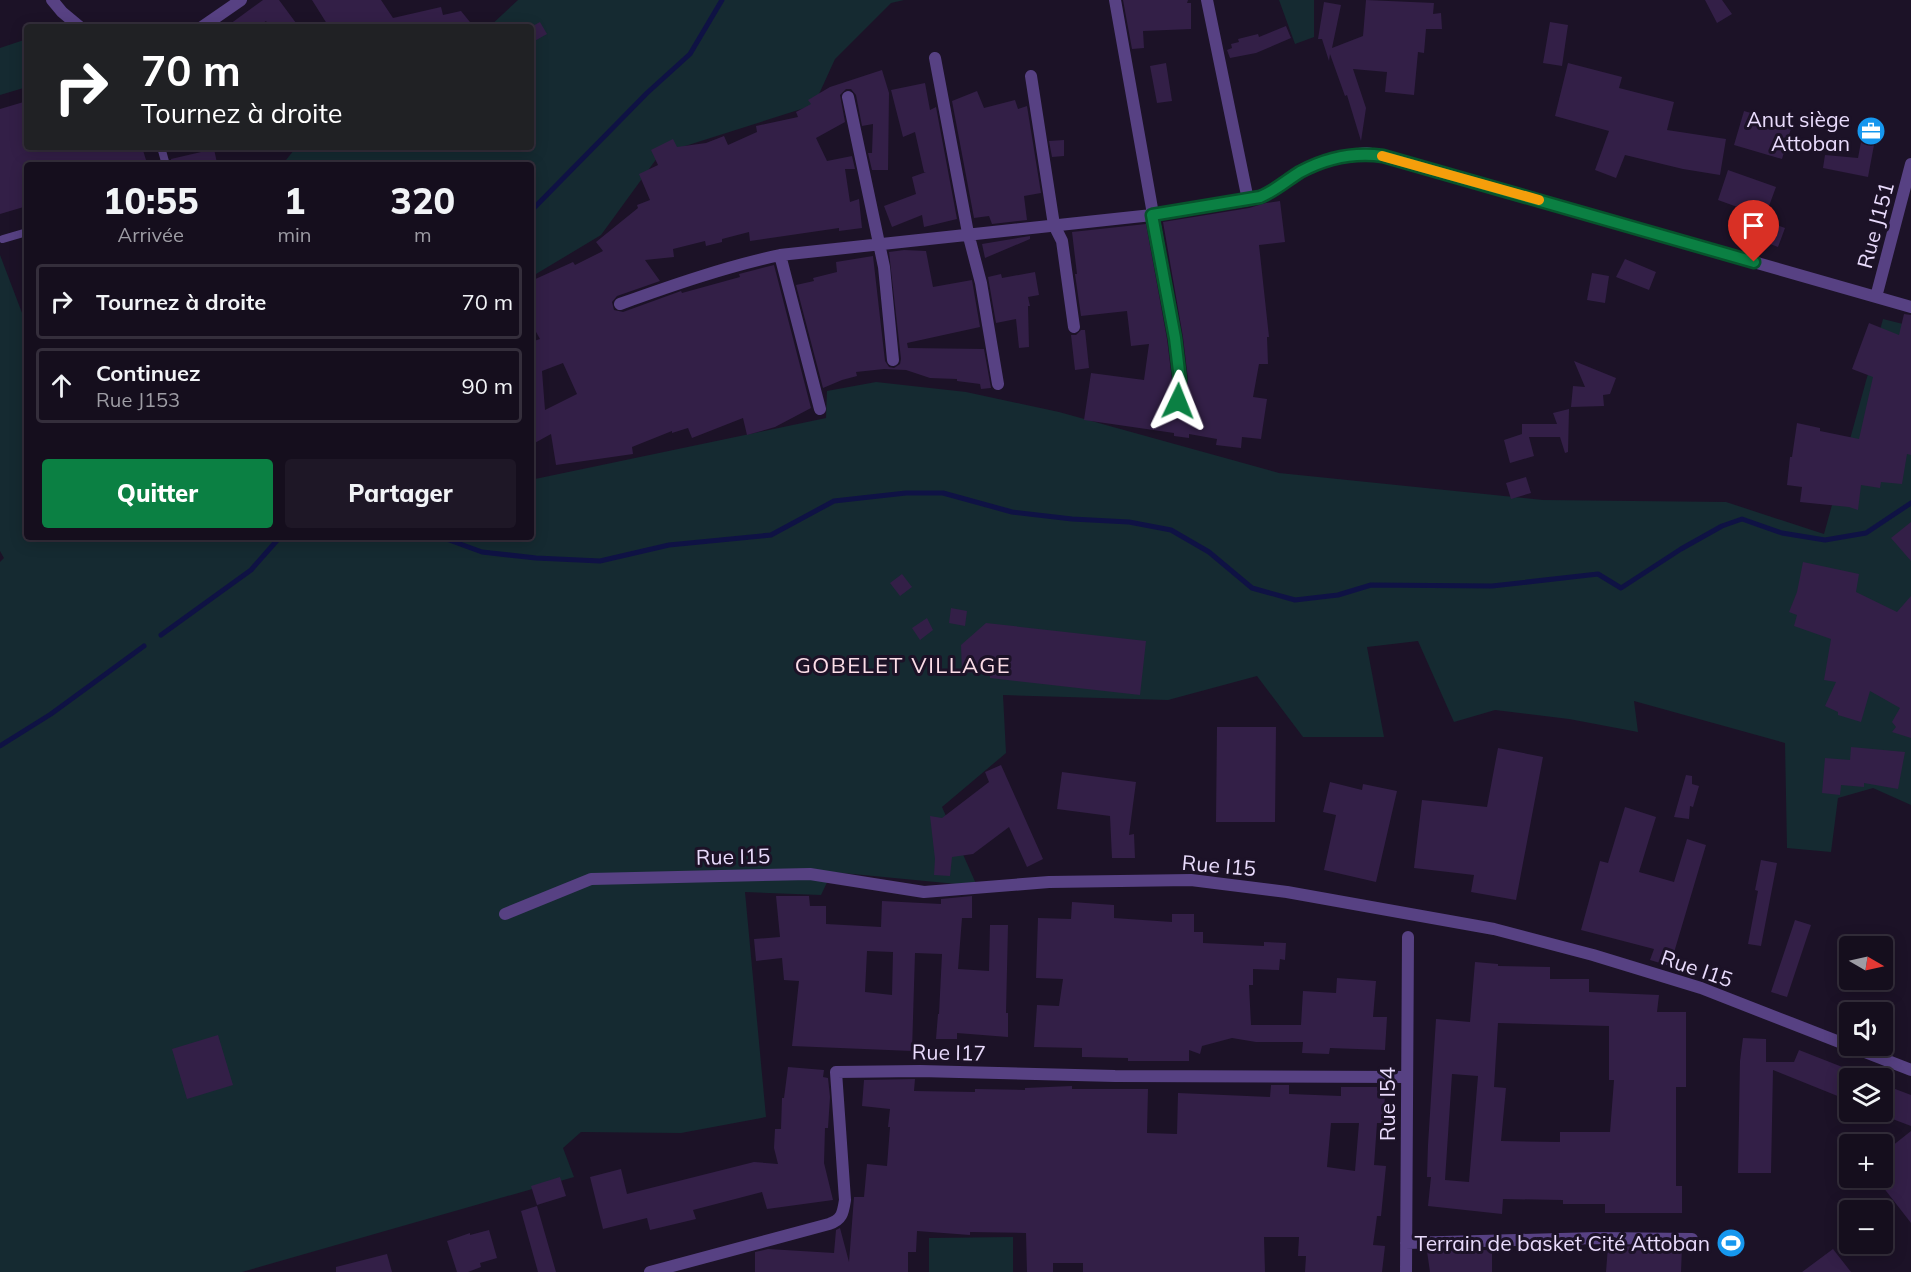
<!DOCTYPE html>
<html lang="fr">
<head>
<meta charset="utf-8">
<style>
  body { margin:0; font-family:Mulish,sans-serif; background:#1e1726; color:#f1f3f6; height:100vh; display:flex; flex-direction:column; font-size:22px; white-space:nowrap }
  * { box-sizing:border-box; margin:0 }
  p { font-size:20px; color:#9d9ca4 }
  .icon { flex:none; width:33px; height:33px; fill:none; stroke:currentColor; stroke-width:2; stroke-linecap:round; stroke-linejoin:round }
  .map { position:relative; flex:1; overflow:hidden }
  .side { position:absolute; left:24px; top:162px; width:510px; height:378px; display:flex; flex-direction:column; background:#150e1d; border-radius:6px; box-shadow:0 3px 15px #0003,0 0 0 2px #342e3b }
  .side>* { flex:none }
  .hud { position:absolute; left:24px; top:24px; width:510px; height:126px; border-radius:6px; box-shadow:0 3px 15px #0003,0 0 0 2px #342e3b; background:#202124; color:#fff; overflow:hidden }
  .needle { width:39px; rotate:99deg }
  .buttons { position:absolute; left:1839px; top:936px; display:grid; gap:12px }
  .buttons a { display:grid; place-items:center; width:54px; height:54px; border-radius:6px; background:#150e1d; box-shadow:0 3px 15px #0003,0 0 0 2px #342e3b; font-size:30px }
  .pin { position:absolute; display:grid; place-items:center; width:51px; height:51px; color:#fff; margin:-62px -26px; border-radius:50% 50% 50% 0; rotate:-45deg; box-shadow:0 0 6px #0007 }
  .pin .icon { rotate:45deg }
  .me { position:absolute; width:66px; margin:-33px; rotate:2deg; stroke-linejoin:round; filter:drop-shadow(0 0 4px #0008) }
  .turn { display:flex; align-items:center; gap:21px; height:126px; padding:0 18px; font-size:27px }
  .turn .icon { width:78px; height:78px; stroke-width:2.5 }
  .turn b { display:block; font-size:42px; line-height:51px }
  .eta { display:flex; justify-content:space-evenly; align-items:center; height:102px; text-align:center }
  .eta b { font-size:36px; font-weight:800; line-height:42px }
  .button { display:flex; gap:12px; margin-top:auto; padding:12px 18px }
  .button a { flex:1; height:69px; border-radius:6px; background:#0b8043; color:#fff; font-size:24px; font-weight:800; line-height:69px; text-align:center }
  .button a+a { background:#1e1726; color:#f1f3f6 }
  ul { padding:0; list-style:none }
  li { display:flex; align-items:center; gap:18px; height:75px; margin:0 12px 9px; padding:0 6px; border:3px solid #342e3b; border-radius:6px }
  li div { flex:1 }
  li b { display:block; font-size:22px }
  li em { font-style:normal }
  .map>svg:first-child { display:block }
  .green { fill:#152a31 }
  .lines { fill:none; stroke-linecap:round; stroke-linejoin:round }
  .stream { stroke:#0f1244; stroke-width:5 }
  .building { fill:#331f47; fill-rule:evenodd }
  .lane { stroke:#574183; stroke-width:8 }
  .street { stroke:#574183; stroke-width:12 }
  .route-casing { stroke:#07532c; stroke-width:15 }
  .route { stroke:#0b8043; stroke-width:10 }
  .slow { stroke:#f59e0b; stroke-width:10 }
  .labels { text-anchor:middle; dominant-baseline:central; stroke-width:6; stroke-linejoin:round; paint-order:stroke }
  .poi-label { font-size:21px; fill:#e9dbfc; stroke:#1c1227; text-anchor:end }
  .street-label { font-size:21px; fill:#e9dbfc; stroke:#1c1227 }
  .neighbourhood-label { font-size:22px; letter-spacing:1.5px; fill:#fcdde7; stroke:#1c1227 }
</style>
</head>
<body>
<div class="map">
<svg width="1911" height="1272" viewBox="0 0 1911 1272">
  <rect width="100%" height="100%" fill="#1c1227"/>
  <path class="green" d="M518 0H904L891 3 835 59 814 105 660 154 601 235 531 277V165H282L294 150 300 147H531V27H489Z
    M1279 0H1314V37L1295 44Z
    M27 39V87L0 95V48Z
    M0 255 27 326V537H531V472L535 479 826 418 827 391 876 382 966 392 1059 412 1279 473 1543 500 1726 502 1824 534 1883 319 1911 326V805L1873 788 1838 798 1831 852 1787 848 1785 743 1634 701 1638 732 1569 719 1495 710 1454 722 1418 641 1367 647 1384 737H1303L1257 676 1168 700 1003 695 1006 753 942 807 977 886 832 872 821 895 745 892 766 1117 681 1133 581 1132 563 1148 574 1177 242 1272H0V562L4 558 0 551Z
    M1013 1237V1272H929V1238Z"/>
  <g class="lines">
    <path class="stream" d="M531 211 647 93 690 54 722 0
      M441 537 482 552 536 558 600 561 669 545 771 535 834 501 906 493H943L1012 512 1072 519 1129 522 1171 530 1209 552 1252 588 1295 600 1338 595 1371 585 1492 586 1598 574 1621 588 1681 549 1722 526 1742 519 1782 533 1825 540 1866 533 1911 503
      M161 635 251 570 280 537
      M0 746 51 714 144 646"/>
  </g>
  <path class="building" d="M263 0H279L299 27H270L266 21 258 27H226Z
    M312 0H381L393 18 441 7 443 15 461 11 474 27H329Z
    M1123 0H1188L1187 3H1191V29L1143 31 1144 48 1132 49Z
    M1366 0 1434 3 1433 14 1441 13 1442 29H1426L1424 53 1418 52 1414 95 1385 92 1387 72 1353 69 1366 108 1361 141 1347 95 1345 96 1330 54 1329 61 1322 39H1318L1324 2 1341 5 1332 48 1363 36Z
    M1705 0H1722L1732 14 1717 23Z
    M540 22 547 34 531 43V27Z
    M1550 22 1568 25 1562 66 1543 63Z
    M1286 26 1291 38 1256 53 1230 58 1227 50 1232 48 1231 44 1239 42 1238 39 1258 34 1259 37Z
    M1166 63 1172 101 1157 103 1150 66Z
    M1568 63 1622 77 1619 88 1674 102 1667 130 1726 139 1720 175 1683 169 1625 155 1616 178 1595 170 1609 131 1555 116Z
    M882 70 889 93 888 170H872L868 153H872L873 124 862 126 856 95 851 89H846L840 95 845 122 816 138 827 161 852 156 855 169H845L850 202 859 199 862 228 839 231V228L750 241 749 232 722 239V242L706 246 705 241 673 249 674 257 645 260 660 281 617 296 612 302 614 310 623 312 681 291 682 293 740 277 739 274 774 265 811 408 775 427 747 435 743 418 692 438 688 428 672 433V431L632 447 633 454 556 465 551 434 531 445V342L540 339 531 323V281L573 262 575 265 603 251 596 242 638 208 637 205 650 200 639 174 658 165 651 150 673 139 677 147 706 143 724 136 728 145 757 132 756 126 798 117 796 112 811 104 808 100 830 87ZM563 363 577 394 545 410 542 371Z
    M925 83 930 110 936 107 957 219 924 227 922 215 892 227 884 206 916 194 912 177 926 172H924L915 132 903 137 891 90Z
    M977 91 984 108 1015 100 1018 109 1027 106 1041 193 1024 196 1027 220 992 224 989 216 974 218 952 101Z
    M27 101V147H142L146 160 131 165H27V206L0 214V109Z
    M1744 111 1792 125 1782 159 1734 145Z
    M1064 140V156L1052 157 1049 141Z
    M1861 142 1874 145 1868 177 1823 168 1825 155 1858 158Z
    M214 149 217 163 207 165H172L171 159Z
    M1728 170 1776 187 1765 217 1718 200Z
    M1280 201 1285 242 1259 245 1269 337H1267L1268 364H1259L1253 397 1267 399 1261 439 1242 437 1241 448 1216 445 1217 439 1189 434V438L1174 436V433L1084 420 1091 373 1144 380 1149 344 1131 346 1127 311 1081 316 1075 274H1077L1072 232 1146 224 1167 339 1172 380 1170 401 1173 407 1178 409 1182 408 1186 402 1188 379 1183 337 1163 222 1249 208 1266 203Z
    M1771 223 1785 228 1778 247 1765 242Z
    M1030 236V239L985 258 982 244Z
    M904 250 926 251 933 287 972 280 980 327 907 343 908 348 984 349 991 388 981 389 980 384 957 381V379L930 378 906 370 884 369 856 372 857 376 842 380 823 388 796 285 814 281 813 278 837 272 836 262 873 256 885 361 889 367 894 368 900 364 901 359 889 252Z
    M1625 259 1656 272 1649 290 1616 277Z
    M1035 272 1039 295 1028 297 1030 306H1028L1029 347 1019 348 1016 319 996 323 988 277 1001 274 1002 278Z
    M1592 273 1609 276 1605 303 1587 300Z
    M1904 314 1911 315V455L1907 454 1902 484 1881 482 1880 488 1861 485 1858 510 1849 507 1800 502 1802 487 1787 485 1790 457H1792L1797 423 1820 428V431L1859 439 1873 377 1852 369 1869 323 1899 335Z
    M1081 330H1085L1089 368 1075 370 1071 335H1076Z
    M1574 361 1616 378 1610 394 1603 395 1604 406 1571 407 1573 386 1585 387Z
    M1569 409 1568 452 1565 453 1560 437H1529L1534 456 1510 463 1504 440 1522 434V424H1557L1553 413Z
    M1526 477 1531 493 1511 499 1506 483Z
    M1911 522V561L1891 538Z
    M1803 562 1859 574 1856 592 1897 612 1911 596V738L1892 732 1896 727 1892 722 1900 708 1870 691 1861 722 1838 715V712L1825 706 1836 682 1824 680 1831 639 1794 626 1797 615 1789 612 1797 592Z
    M902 574 912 587 900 596 890 583Z
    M951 608 967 611 965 626 949 623Z
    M927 618 933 630 920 640 912 628Z
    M986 623 1146 641 1140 695 990 678V671L962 673 961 645Z
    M1217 727H1276L1275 822H1216Z
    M1851 747 1905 752 1898 789 1864 783V787L1841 785 1840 795 1822 793 1825 758 1850 760Z
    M1498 748 1543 757 1516 900 1471 892 1474 875 1414 868 1422 800 1487 807Z
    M1001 765 1043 859 1027 867 1009 827 973 854 952 857 950 876 934 875 935 859 930 816 942 818 989 782 985 772Z
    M1062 772 1136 782 1129 835 1134 834 1135 858H1112L1110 816 1057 809Z
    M1686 775 1692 776V784L1699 786 1693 807 1690 806 1689 819 1674 817Z
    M1330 782 1362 790 1363 784 1397 791 1376 882 1324 870 1336 815 1323 812Z
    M1625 807 1656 817 1639 872 1674 882 1687 839 1706 845 1670 966 1650 960 1654 949 1581 930 1600 861 1608 863Z
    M1761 860 1777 863 1761 946 1748 944 1758 891 1755 890Z
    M776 896H809L810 906H826V924L881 927 882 901 941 904V899L972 896V918H962L958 969 989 971 990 925H1008L1006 1013H1008V1037L957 1033V1039H936L938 1014H939L942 954 915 953 912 1051 792 1046 799 981 784 980 782 958 756 961 754 939 780 937ZM867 951 893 952 892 995 865 992Z
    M1072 902 1114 905V918L1172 922V914H1194V932H1203V943L1264 946V942L1286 943 1285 960 1280 959 1279 970 1253 969V985H1249L1251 1025H1301L1303 991 1336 993 1337 978 1376 981 1373 1017H1387L1385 1050 1330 1048 1329 1054 1302 1053 1303 1042H1256L1232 1038 1202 1046 1200 1054 1189 1050V1061H1128V1058L1082 1057V1048L1034 1047 1037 1005 1059 1006 1063 979 1036 978 1038 918 1071 919Z
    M1795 920 1811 925 1787 997 1771 992Z
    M1475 962 1498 964V966L1550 967V979H1589V992L1659 995 1657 1012H1686V1087H1676V1186H1682V1213H1605V1204H1563V1200L1503 1199 1502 1214 1428 1206 1431 1177H1427L1428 1145 1436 1019 1470 1022ZM1498 1023 1609 1026V1080H1614L1610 1132H1560V1142L1501 1141 1506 1088 1494 1087ZM1452 1074 1478 1076 1469 1182 1445 1180Z
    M218 1035 233 1085 187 1099 172 1049Z
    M1743 1038 1766 1039V1062H1794L1799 1050 1850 1070V1101L1773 1070 1771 1173H1738L1740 1061Z
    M788 1067 824 1070 823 1077 828 1078 830 1097 828 1128H825L824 1163 833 1200 767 1209 762 1192 693 1210 696 1219 650 1230 647 1218 603 1229 590 1177 621 1169 627 1194 754 1162 778 1164 774 1148 775 1129H781L782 1098H784Z
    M915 1079 914 1091 975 1092V1089L1025 1090V1088L1072 1086V1089H1148L1147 1133 1177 1134 1178 1093 1270 1097 1271 1085H1289V1094L1341 1096V1087H1385L1384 1123H1377L1374 1165 1386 1166 1381 1216H1377L1373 1245 1385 1246 1382 1272H1305L1306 1256H1298L1299 1237H1264L1265 1272H1083V1263H1053V1272H1027L1026 1233 970 1232V1235L917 1231 916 1252H908V1272H755V1252L768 1249 834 1253 836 1230 840 1228 849 1262 854 1197H864L867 1164 887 1166 890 1127H888L890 1109 862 1106 864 1080ZM1331 1123H1359L1355 1171 1327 1167Z
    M1882 1084 1911 1095V1126L1882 1115Z
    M1911 1131V1223L1876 1178H1882V1154Z
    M560 1177 566 1196 537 1205 531 1186Z
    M537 1206 556 1272H538L521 1211Z
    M489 1230 497 1258 480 1263 481 1267 468 1272H457L447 1241 470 1233V1235Z
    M1608 1246 1682 1247 1681 1272H1606Z
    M1833 1249 1851 1272H1802Z
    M1492 1250V1272H1430L1427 1251Z
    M387 1254 392 1272H336V1267Z"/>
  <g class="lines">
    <path class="lane" d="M161 147 166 165
      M3 239 27 232"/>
    <path class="street" d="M52 0 62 12 80 27
      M1115 0 1175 338 1180 380 1178 401
      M1207 0 1248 200
      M202 27 241 0
      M935 58 968 233 981 283 998 384
      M1031 76 1054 225 1062 241 1074 327
      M848 97 884 267 893 360
      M780 255 820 409
      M1876 297 1911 164
      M620 304C673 285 725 267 780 255L1152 215 1248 200 1271 192 1301 171 1320 163 1344 156 1366 153 1383 156 1911 307
      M505 914 591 879 810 874 924 892 1049 882 1191 880 1287 892 1494 929 1593 955 1701 988 1911 1070
      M1406 1243 1597 1238 1692 1239
      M650 1272 829 1224C842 1220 843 1213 845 1200L836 1072 920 1071 1115 1076 1407 1077
      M1406 1272 1408 937"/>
  </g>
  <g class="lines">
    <g class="route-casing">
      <path id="route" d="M1178 401 1180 380 1175 338 1152 215 1260 197C1275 191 1287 180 1300 172 1326 158 1354 152 1383 156L1754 262"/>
    </g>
    <use href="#route" class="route"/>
    <path class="slow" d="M1382 156 1539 200"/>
  </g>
  <defs>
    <g id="office-disc" transform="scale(1.5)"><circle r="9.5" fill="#1697ee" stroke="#1c1227"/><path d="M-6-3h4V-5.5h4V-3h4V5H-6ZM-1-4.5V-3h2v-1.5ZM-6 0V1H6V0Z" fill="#fff"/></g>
    <g id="stadium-disc" transform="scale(1.5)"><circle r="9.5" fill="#1697ee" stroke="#1c1227"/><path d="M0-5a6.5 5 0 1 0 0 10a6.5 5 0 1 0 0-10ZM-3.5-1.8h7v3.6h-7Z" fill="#fff"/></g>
  </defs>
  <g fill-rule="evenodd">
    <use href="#office-disc" x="1871" y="131"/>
    <use href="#stadium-disc" x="1731" y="1243"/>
  </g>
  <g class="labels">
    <g class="poi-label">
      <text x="1850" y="119">Anut siège<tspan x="1850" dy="24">Attoban</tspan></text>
      <text x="1710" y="1243">Terrain de basket Cité Attoban</text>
    </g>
    <g class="street-label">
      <text transform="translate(1875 225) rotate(-75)">Rue J151</text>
      <text transform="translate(733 856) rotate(-1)">Rue I15</text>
      <text transform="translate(1219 865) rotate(5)">Rue I15</text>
      <text transform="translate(1697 968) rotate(19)">Rue I15</text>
      <text transform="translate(949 1052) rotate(1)">Rue I17</text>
      <text transform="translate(1387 1104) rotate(-90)">Rue I54</text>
    </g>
    <g class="neighbourhood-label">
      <text x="903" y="665">GOBELET VILLAGE</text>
    </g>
  </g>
</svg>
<div class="buttons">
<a><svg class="needle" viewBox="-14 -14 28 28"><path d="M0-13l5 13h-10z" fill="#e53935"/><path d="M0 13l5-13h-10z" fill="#9d9ca4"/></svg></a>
<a><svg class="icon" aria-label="sound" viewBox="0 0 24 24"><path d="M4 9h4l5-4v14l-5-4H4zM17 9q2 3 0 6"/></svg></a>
<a><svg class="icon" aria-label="layers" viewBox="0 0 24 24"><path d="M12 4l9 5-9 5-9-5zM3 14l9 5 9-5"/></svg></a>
<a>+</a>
<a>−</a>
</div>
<div class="pin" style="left:1754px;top:262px;background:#d93025"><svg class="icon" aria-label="arrive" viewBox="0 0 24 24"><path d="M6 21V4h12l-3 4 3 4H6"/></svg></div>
<svg class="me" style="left:1178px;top:401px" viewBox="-20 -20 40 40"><path d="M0-17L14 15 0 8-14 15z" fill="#0b8043" stroke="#fff" stroke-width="4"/></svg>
<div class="hud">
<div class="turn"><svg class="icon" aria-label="right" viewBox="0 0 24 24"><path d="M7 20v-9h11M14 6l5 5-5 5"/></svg><div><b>70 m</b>Tournez à droite</div></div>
</div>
<section class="side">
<div class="eta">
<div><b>10:55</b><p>Arrivée</p></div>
<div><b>1</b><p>min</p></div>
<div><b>320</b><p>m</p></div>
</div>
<ul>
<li><svg class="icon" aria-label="right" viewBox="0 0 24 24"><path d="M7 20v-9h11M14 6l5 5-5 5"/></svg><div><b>Tournez à droite</b></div><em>70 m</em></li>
<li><svg class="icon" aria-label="ahead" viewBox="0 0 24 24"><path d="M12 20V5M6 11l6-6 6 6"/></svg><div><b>Continuez</b><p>Rue J153</p></div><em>90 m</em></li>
</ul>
<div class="button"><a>Quitter</a><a>Partager</a></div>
</section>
</div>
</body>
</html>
